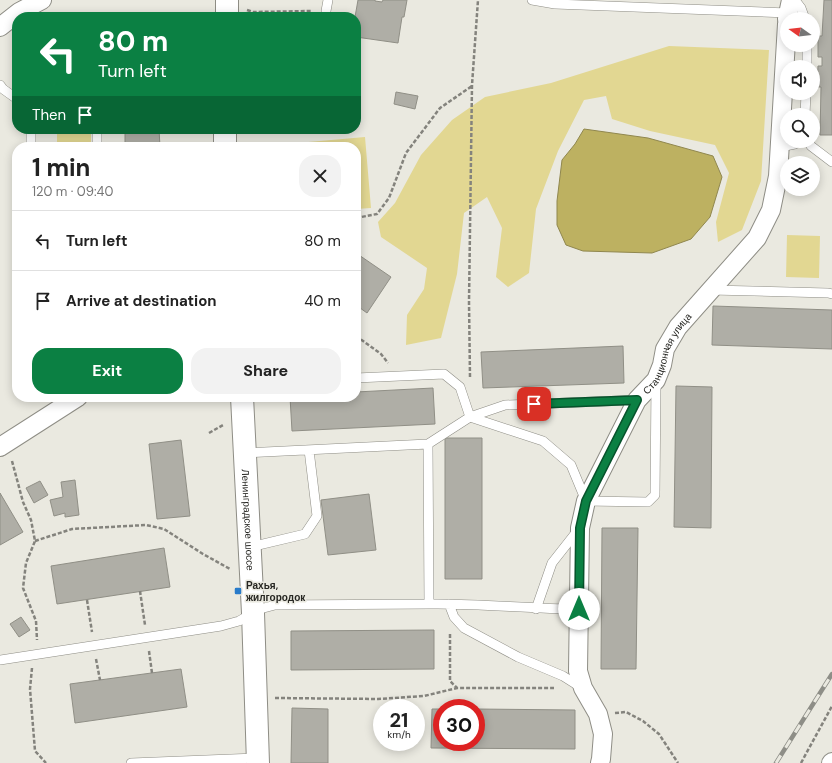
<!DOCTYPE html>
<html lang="en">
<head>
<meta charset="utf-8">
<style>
  body { margin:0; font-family:"DM Sans",sans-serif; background:#f2f2f2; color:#222; height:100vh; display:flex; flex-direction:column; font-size:15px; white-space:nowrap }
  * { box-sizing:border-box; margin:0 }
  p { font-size:13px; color:#767676 }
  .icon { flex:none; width:22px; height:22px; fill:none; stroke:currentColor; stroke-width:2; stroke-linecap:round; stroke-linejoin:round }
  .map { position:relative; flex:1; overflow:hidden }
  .sheet { position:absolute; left:12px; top:142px; width:349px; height:260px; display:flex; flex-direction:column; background:#fff; border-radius:16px; box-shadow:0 2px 10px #0003 }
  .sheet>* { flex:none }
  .guide { position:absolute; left:12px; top:12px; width:349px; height:122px; border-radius:16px; box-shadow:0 2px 10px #0003; background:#0b8043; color:#fff; overflow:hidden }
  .needle { width:26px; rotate:284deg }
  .buttons { position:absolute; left:780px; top:12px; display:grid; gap:8px }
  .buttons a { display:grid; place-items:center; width:40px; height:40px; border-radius:50%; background:#fff; box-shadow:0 2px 10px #0003; font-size:20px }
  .speed { position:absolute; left:373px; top:699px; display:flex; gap:8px; font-size:20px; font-weight:700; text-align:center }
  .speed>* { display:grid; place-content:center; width:52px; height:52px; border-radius:50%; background:#fff; box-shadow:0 2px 10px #0003; line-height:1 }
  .speed small { font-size:10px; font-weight:400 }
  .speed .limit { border:6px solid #d22; background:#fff; color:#111 }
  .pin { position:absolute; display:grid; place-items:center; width:34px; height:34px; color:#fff; margin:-17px; border-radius:8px; box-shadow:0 2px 6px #0006 }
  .me { position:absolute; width:44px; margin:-22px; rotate:0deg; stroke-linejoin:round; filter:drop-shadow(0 0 3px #0008) }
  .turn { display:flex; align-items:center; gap:14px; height:84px; padding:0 20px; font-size:18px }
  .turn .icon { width:52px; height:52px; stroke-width:2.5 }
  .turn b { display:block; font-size:28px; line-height:34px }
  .then { display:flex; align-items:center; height:38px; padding:0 20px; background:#0003; gap:8px; font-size:15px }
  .round { display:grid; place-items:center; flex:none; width:42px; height:42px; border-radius:16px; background:#f2f2f2 }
  .headline { display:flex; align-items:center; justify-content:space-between; height:68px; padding:0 20px }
  h1 { font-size:24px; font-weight:700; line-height:30px }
  .cta { display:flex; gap:8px; margin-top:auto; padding:8px 20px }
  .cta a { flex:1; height:46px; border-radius:16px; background:#0b8043; color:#fff; font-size:16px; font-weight:700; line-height:46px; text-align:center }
  .cta a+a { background:#f2f2f2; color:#222 }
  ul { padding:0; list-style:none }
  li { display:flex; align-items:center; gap:12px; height:60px; padding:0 20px; border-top:1px solid #e0e0e0 }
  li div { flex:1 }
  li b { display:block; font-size:15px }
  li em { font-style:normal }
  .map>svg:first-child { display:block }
  .green { fill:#e2d792 }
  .water { fill:#bdb161; stroke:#90874e }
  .building { fill:#afaea6; stroke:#908f86 }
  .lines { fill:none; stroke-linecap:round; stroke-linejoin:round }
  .service-casing { stroke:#8e8d85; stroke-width:10 }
  .minor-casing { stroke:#8e8d85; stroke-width:20 }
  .tertiary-casing { stroke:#8e8d85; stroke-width:24 }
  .path { stroke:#84837d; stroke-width:2.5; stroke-dasharray:4 2; stroke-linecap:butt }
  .service { stroke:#fff; stroke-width:9 }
  .minor { stroke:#fff; stroke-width:18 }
  .tertiary { stroke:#fff; stroke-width:22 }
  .rail-casing { stroke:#8e8e87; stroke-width:4.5 }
  .rail { stroke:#eae9e0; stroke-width:3; stroke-dasharray:9; stroke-linecap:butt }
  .route-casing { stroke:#07532c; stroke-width:10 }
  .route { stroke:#0b8043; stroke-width:7 }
  .poi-dot { fill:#287bca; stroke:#eae9e0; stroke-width:1.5 }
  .labels { text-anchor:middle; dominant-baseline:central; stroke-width:3; stroke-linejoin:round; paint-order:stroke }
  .street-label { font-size:10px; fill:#262622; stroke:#eae9e0 }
  .poi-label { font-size:10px; font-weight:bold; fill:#262622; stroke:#eae9e0; text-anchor:start }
</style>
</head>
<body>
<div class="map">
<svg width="832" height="763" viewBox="0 0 832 763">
  <rect width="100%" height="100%" fill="#eae9e0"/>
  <path class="green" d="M669 46 769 50 761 181 742 230 718 242 716 222 729 173 715 145 650 131 612 119 606 96 584 100 558 151 536 209 529 273 508 287 496 277 502 228 487 197 464 213 457 274 441 338 406 345 407 315 424 289 427 268 381 237 378 222 395 203 421 155 452 120 485 97 551 83Z
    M57 129H91V147H57Z
    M365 137 371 208 356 209V147H263V146Z
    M787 235 820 236 819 278 786 277Z"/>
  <path class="water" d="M584 129 648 138 713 156 722 177 710 217 691 239 652 253 583 251 566 245 557 225V201L562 160 575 144Z"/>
  <path class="building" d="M358 0H375V1L382 2 383 0H407L404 17H402L398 43 356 37 355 17Z
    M824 0H832V135H820L821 87H817L818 66H822V57H818V36H822Z
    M396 92 418 96 415 109 394 104Z
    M125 129H159L160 147H125Z
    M356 253 391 277 367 313 356 305Z
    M713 306 832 310V349L712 345Z
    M623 346 624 383 483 388 481 352Z
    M676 386 712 387 711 528 674 527Z
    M433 388 435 424 292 431 290 397H356V392Z
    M445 438H482V579H445Z
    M181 440 190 516 157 519 149 444Z
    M75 480 79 515 65 517V513L54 516 50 500 63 497 61 482Z
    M40 481 48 495 34 503 26 488Z
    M0 493 23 532 0 545Z
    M369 494 376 550 328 555 321 500Z
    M602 528H638L636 669H601Z
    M164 548 170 587 57 604 51 566Z
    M21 617 30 630 19 637 10 624Z
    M434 630V669L291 670V631Z
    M181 669 187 707 75 723 70 684Z
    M292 708 328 709V763H291Z
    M432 709H442V742H476V709L575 710V749L431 748Z"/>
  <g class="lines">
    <g class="service-casing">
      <path id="service" d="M532 0 555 4 788 13
        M795 0 801 8 805 19
        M326 11 328 0
        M807 67V45
        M0 85 3 89 17 99
        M805 115 806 93
        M31 129V147
        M97 129V147
        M808 141 811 146 832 162
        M780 147 795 144 799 141
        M711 290 828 293 832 294
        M356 378 444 374 460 387 470 417 543 441 571 465 586 501 648 502 655 495 656 382
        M245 453 428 444
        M250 547 305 534 317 516 309 450
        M429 604C479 603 529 609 579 609
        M449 604 454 617 464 628 518 657 563 676 582 688
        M536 609 552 563 578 530
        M0 660 221 626 239 621 260 609 275 605 429 604 428 444 470 417 505 405 637 400
        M131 763 258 758"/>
    </g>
    <g class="minor-casing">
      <g id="minor">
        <path d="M787 19 791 0"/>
        <path d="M0 27 19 12 42 0"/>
        <path d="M0 447 78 397"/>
        <path id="s1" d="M600 763 601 759 603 734 598 714 583 688 578 671 580 528 586 501 637 400 656 380 662 365 665 349 678 327 757 238 771 210 778 176 787 24"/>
        <path d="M831 763 832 762"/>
      </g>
    </g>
    <g class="tertiary-casing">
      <g id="tertiary">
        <path d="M227 17V0"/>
        <path d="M225 129V147"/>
        <path id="s2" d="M242 397 253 613 258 763"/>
      </g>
    </g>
    <path class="path" d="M247 10 253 12 312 11
      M356 218 377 214 389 198 406 153 440 108 472 86
      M356 336 381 354 388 363
      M470 377 469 302 472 85 478 0
      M209 433 223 425
      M12 461 23 502 31 520 35 541 26 563 23 588 36 621 37 640
      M35 541 72 529 146 525 164 529 203 554 230 569
      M140 591 145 625
      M87 600 92 632
      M450 634V681L457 688H554
      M149 651 152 673
      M96 659 100 680
      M32 668 30 689 35 751 46 763
      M275 698 378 699 424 696 457 688
      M615 713 626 712 643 721 659 734 678 763
      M801 763 832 706"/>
    <use href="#service" class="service"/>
    <use href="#minor" class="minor"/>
    <use href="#tertiary" class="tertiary"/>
    <g class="rail-casing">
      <path id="rail" d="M776 763 832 674"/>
    </g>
    <use href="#rail" class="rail"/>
  </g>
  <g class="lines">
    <g class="route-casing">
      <path id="route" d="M534 404 637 400 586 501 580 528 579 609"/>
    </g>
    <use href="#route" class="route"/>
  </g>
  <rect class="poi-dot" x="234" y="587" width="8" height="8" rx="2"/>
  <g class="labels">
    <g class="street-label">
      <text stroke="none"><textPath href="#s1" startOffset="438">Станционная улица</textPath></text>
      <text stroke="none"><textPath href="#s2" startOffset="123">Ленинградское шоссе</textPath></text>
    </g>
    <g class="poi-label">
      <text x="246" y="585">Рахья,<tspan x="246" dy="12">жилгородок</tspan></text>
    </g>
  </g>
</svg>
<div class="buttons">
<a><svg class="needle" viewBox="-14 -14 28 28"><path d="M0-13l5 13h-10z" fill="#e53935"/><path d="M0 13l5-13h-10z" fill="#767676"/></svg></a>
<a><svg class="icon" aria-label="sound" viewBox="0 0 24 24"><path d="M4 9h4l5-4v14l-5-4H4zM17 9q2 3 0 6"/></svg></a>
<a><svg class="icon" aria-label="search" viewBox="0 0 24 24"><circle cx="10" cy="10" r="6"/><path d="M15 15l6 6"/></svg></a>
<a><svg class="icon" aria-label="layers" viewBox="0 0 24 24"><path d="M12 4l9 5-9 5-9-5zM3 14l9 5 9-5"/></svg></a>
</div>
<div class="speed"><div>21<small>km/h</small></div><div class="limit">30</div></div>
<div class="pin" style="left:534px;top:404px;background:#d93025"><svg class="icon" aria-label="arrive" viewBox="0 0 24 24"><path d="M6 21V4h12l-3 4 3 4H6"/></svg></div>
<svg class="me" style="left:579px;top:609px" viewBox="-20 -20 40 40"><circle r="19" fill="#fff"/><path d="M0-13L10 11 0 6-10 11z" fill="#0b8043"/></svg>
<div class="guide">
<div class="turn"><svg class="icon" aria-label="left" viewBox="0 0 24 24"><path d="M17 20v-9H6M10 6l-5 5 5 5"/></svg><div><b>80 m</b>Turn left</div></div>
<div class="then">Then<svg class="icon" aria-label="arrive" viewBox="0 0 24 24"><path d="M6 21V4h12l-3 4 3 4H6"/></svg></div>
</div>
<section class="sheet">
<div class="headline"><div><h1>1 min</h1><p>120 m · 09:40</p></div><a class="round"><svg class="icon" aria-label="close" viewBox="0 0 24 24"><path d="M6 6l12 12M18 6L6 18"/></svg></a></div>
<ul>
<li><svg class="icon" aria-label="left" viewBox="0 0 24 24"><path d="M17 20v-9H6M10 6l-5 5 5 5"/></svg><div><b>Turn left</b></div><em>80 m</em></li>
<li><svg class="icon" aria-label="arrive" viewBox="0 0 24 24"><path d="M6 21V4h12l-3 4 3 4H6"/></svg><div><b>Arrive at destination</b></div><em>40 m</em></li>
</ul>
<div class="cta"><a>Exit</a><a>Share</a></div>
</section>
</div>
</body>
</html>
